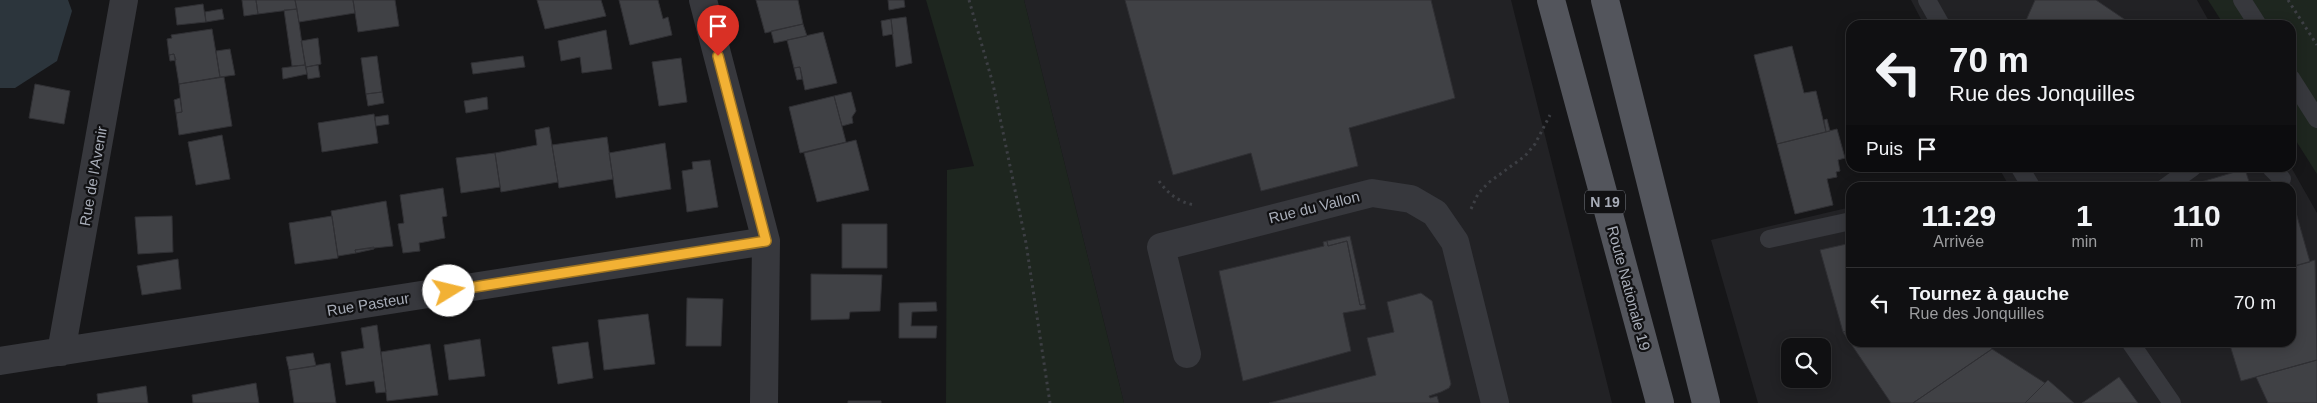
<!DOCTYPE html>
<html lang="fr">
<head>
<meta charset="utf-8">
<style>
  body { margin:0; font-family:Arial,sans-serif; background:#1e1e20; color:#f1f3f6; height:100vh; display:flex; flex-direction:column; font-size:19px; white-space:nowrap }
  * { box-sizing:border-box; margin:0 }
  p { font-size:16px; color:#9c9d9f }
  .icon { flex:none; width:28px; height:28px; fill:none; stroke:currentColor; stroke-width:2; stroke-linecap:round; stroke-linejoin:round }
  .map { position:relative; flex:1; overflow:hidden }
  .drawer { position:absolute; left:1846px; top:182px; width:450px; height:165px; display:flex; flex-direction:column; background:#101012; border-radius:15px; box-shadow:0 2px 12px #0003,0 0 0 1px #303032 }
  .drawer>* { flex:none }
  .top-card { position:absolute; left:1846px; top:20px; width:450px; height:152px; border-radius:15px; box-shadow:0 2px 12px #0003,0 0 0 1px #303032; background:#101012; color:#f1f3f6; overflow:hidden }
  .fabs { position:absolute; left:1781px; top:338px; display:grid; gap:10px }
  .fabs a { display:grid; place-items:center; width:50px; height:50px; border-radius:10px; background:#101012; box-shadow:0 2px 12px #0003,0 0 0 1px #303032; font-size:25px }
  .pin { position:absolute; display:grid; place-items:center; width:42px; height:42px; color:#fff; margin:-51px -21px; border-radius:50% 50% 50% 0; rotate:-45deg; box-shadow:0 0 5px #0007 }
  .pin .icon { rotate:45deg }
  .me { position:absolute; width:55px; margin:-28px; rotate:81deg; stroke-linejoin:round; filter:drop-shadow(0 0 4px #0008) }
  .turn { display:flex; align-items:center; gap:18px; height:105px; padding:0 20px; font-size:22px }
  .turn .icon { width:65px; height:65px; stroke-width:2.5 }
  .turn b { display:block; font-size:35px; line-height:42px }
  .then { display:flex; align-items:center; height:48px; padding:0 20px; background:#0003; gap:10px; font-size:19px }
  .eta { display:flex; justify-content:space-evenly; align-items:center; height:85px; text-align:center }
  .eta b { font-size:30px; font-weight:800; line-height:35px }
  ul { padding:0; list-style:none }
  li { display:flex; align-items:center; gap:15px; height:70px; padding:0 20px; border-top:1px solid #303032 }
  li div { flex:1 }
  li b { display:block; font-size:19px }
  li em { font-style:normal }
  .map>svg:first-child { display:block }
  .built { fill:#222225; fill-rule:evenodd }
  .green { fill:#1e261f }
  .water { fill:#2c353c }
  .building { fill:#404145; stroke:#303034 }
  .lines { fill:none; stroke-linecap:round; stroke-linejoin:round }
  .path { stroke:#3d3f44; stroke-width:3; stroke-dasharray:2.5 4; stroke-linecap:butt }
  .service { stroke:#37383d; stroke-width:18 }
  .minor { stroke:#37383d; stroke-width:28 }
  .primary { stroke:#53555c; stroke-width:28 }
  .route-casing { stroke:#9d7322; stroke-width:12 }
  .route { stroke:#f2b134; stroke-width:9 }
  .labels { text-anchor:middle; dominant-baseline:central; stroke-width:4.5; stroke-linejoin:round; paint-order:stroke }
  .shield { fill:#111113; stroke:#7b7e86; stroke-width:1 }
  .shield-label { font-size:14px; font-weight:bold; fill:#a8adb8 }
  .street-label { font-size:15px; fill:#a8adb8; stroke:#111113 }
</style>
</head>
<body>
<div class="map">
<svg width="2317" height="403" viewBox="0 0 2317 403">
  <rect width="100%" height="100%" fill="#161618"/>
  <path class="built" d="M1024 0H1511L1612 403H1124Z
    M1911 0H2197L2211 25H1924Z
    M2291 167 2317 213V403H1758L1711 240 1851 207V342H2291V188L2000 187 2009 186 1999 168ZM1790 346H1822V379H1790Z"/>
  <path class="green" d="M926 0H1024L1124 403H946L947 170 974 166Z
    M2208 0H2317V174L2291 133V25H2224Z"/>
  <path class="water" d="M0 0H68L72 11 57 61 15 88H0Z"/>
  <path class="building" d="M242 0H256L258 14 244 16Z
    M256 0H295L297 9 258 14Z
    M295 0H353L355 13 299 22Z
    M353 0H395L399 26 358 32Z
    M537 0H601L606 16 545 29Z
    M619 0H658L663 19 668 17 672 35 630 45Z
    M756 0H798L803 24 765 33Z
    M888 0H904L905 7 889 10Z
    M1125 0H1431L1455 98 1349 128 1358 166 1261 191 1251 153 1173 175Z
    M2035 0H2096L2133 25H2024Z
    M203 4 206 22 177 25 175 8Z
    M222 9 224 19 206 22 205 12Z
    M297 9 305 65 292 66 284 10Z
    M906 17 912 63 896 67 891 19Z
    M891 19 893 34 883 36 881 21Z
    M803 24 807 36 774 43 771 31Z
    M212 29 220 77 179 84 174 54 169 55 167 39 172 38 171 35Z
    M606 30 612 69 582 73 580 57 561 61 558 41Z
    M823 32 837 83 805 90 800 67 794 68 787 40Z
    M318 38 321 64 306 67 301 41Z
    M1792 46 1804 93 1816 91 1826 132 1777 144 1754 55Z
    M230 49 235 75 220 77 216 51Z
    M174 54 176 60 170 61 169 55Z
    M377 56 382 92 366 94 361 58Z
    M523 56 525 67 473 74 471 63Z
    M681 58 687 102 659 106 652 62Z
    M305 65 307 74 283 79 282 68Z
    M318 65 320 77 308 79 306 67Z
    M800 67 802 79 797 80 794 68Z
    M224 77 232 126 179 135 176 113 182 112 179 84Z
    M35 84 70 91 64 124 29 118Z
    M382 92 384 103 368 106 366 94Z
    M851 92 856 111 852 117 853 123 842 126 834 96Z
    M834 96 846 142 800 153 789 107Z
    M487 97 488 109 466 113 464 101Z
    M180 98 182 112 176 113 174 100Z
    M374 114 378 143 322 152 318 123Z
    M388 115 389 124 376 126 375 117Z
    M1827 119 1830 131 1826 132 1824 120Z
    M549 127 558 182 501 192 495 153 537 145 535 130Z
    M1837 129 1845 158 1838 160 1840 171 1836 172 1837 177 1827 179 1833 205 1795 214 1777 144Z
    M222 135 230 179 196 185 188 142Z
    M607 137 613 179 559 188 552 145Z
    M856 140 869 190 817 202 804 153Z
    M665 143 671 189 616 198 609 153Z
    M495 153 500 187 461 193 456 158Z
    M710 160 718 207 687 212 682 171 693 169 692 162Z
    M2137 168H2169L2160 173Z
    M2245 169 2251 188H2191V185Z
    M443 188 447 216 442 217 445 238 419 243 420 251 403 253 398 224 404 223 400 195Z
    M386 201 393 246 355 250 356 253 338 256 331 211Z
    M2295 209 2310 262 2291 267V210Z
    M172 216 173 252 138 254 135 217Z
    M332 216 338 258 295 264 289 223Z
    M842 224H887V268H842Z
    M1350 236 1365 304 1360 305 1347 241 1328 246 1327 241Z
    M1327 241 1328 246 1347 241 1360 305 1365 304 1366 309 1343 313 1351 351 1243 381 1219 271 1324 246 1323 242Z
    M1851 243V330L1843 332 1820 250Z
    M374 247V249L356 253 355 250Z
    M178 259 181 289 142 295 137 266Z
    M2315 260 2317 360 2241 381 2229 342H2291V267Z
    M811 274 882 275 880 311 850 312 849 319 811 320Z
    M1421 293 1432 301 1451 384 1449 388 1441 392 1429 396 1430 398 1437 396 1439 403H1269L1376 375 1367 338 1394 332 1387 302Z
    M687 298 723 299 721 346H686Z
    M936 302 937 311 912 312 911 326H937L936 338H899V303Z
    M648 314 655 364 604 370 598 320Z
    M377 325 386 392 376 393 374 381 346 385 341 352 364 348 361 328Z
    M1851 330V342H1987L1992 349 1913 403H1891L1843 332Z
    M480 339 485 376 449 380 444 345Z
    M588 342 593 378 558 384 552 347Z
    M430 344 438 395 387 401 381 352Z
    M1992 349 2045 383 2025 403H1913Z
    M313 353 316 366 289 370 286 357Z
    M2317 360V403H2268L2256 377Z
    M330 363 336 403H294L289 370Z
    M2119 377 2138 403H2082L2105 387Z
    M2048 380 2063 393 2074 403H2025Z
    M256 383 259 403H193L192 395Z
    M146 386 148 403H98L97 394Z
    M848 401H881V403H848Z"/>
  <g class="lines">
    <path class="path" d="M969 0 993 84 1026 243 1050 403
      M2288 0 2317 45
      M1159 181C1168 194 1179 202 1194 205
      M1471 209 1478 194 1488 183 1525 156 1535 144 1550 115"/>
    <path class="service" d="M1927 0 1941 25
      M2242 0 2258 25
      M2291 78 2317 119
      M2020 168 2032 188
      M2271 168 2282 179
      M2164 188 2192 168
      M1769 239 1851 221
      M2130 342 2172 403"/>
    <path class="minor" d="M703 0 766 241 764 403
      M61 352 124 0
      M1187 354 1161 247 1372 193 1411 199 1435 213 1455 242 1495 403
      M0 361 766 241"/>
    <path class="primary" d="M1551 0 1660 403
      M1605 0 1706 403"/>
  </g>
  <g class="lines">
    <g class="route-casing">
      <path id="route" d="M449 291 766 241 718 56"/>
    </g>
    <use href="#route" class="route"/>
  </g>
  <g class="labels">
    <rect class="shield" x="1585" y="190.5" width="40" height="23" rx="4"/>
    <g class="shield-label">
      <text x="1605" y="202">N 19</text>
    </g>
    <g class="street-label">
      <text transform="translate(93 176) rotate(-80)">Rue de l'Avenir</text>
      <text transform="translate(1314 207) rotate(-14)">Rue du Vallon</text>
      <text transform="translate(1629 288) rotate(75)">Route Nationale 19</text>
      <text transform="translate(368 304) rotate(-9)">Rue Pasteur</text>
    </g>
  </g>
</svg>
<div class="fabs">
<a><svg class="icon" aria-label="search" viewBox="0 0 24 24"><circle cx="10" cy="10" r="6"/><path d="M15 15l6 6"/></svg></a>
</div>
<div class="pin" style="left:718px;top:56px;background:#d93025"><svg class="icon" aria-label="arrive" viewBox="0 0 24 24"><path d="M6 21V4h12l-3 4 3 4H6"/></svg></div>
<svg class="me" style="left:449px;top:291px" viewBox="-20 -20 40 40"><circle r="19" fill="#fff"/><path d="M0-13L10 11 0 6-10 11z" fill="#f2b134"/></svg>
<div class="top-card">
<div class="turn"><svg class="icon" aria-label="left" viewBox="0 0 24 24"><path d="M17 20v-9H6M10 6l-5 5 5 5"/></svg><div><b>70 m</b>Rue des Jonquilles</div></div>
<div class="then">Puis<svg class="icon" aria-label="arrive" viewBox="0 0 24 24"><path d="M6 21V4h12l-3 4 3 4H6"/></svg></div>
</div>
<section class="drawer">
<div class="eta">
<div><b>11:29</b><p>Arrivée</p></div>
<div><b>1</b><p>min</p></div>
<div><b>110</b><p>m</p></div>
</div>
<ul>
<li><svg class="icon" aria-label="left" viewBox="0 0 24 24"><path d="M17 20v-9H6M10 6l-5 5 5 5"/></svg><div><b>Tournez à gauche</b><p>Rue des Jonquilles</p></div><em>70 m</em></li>
</ul>
</section>
</div>
</body>
</html>
